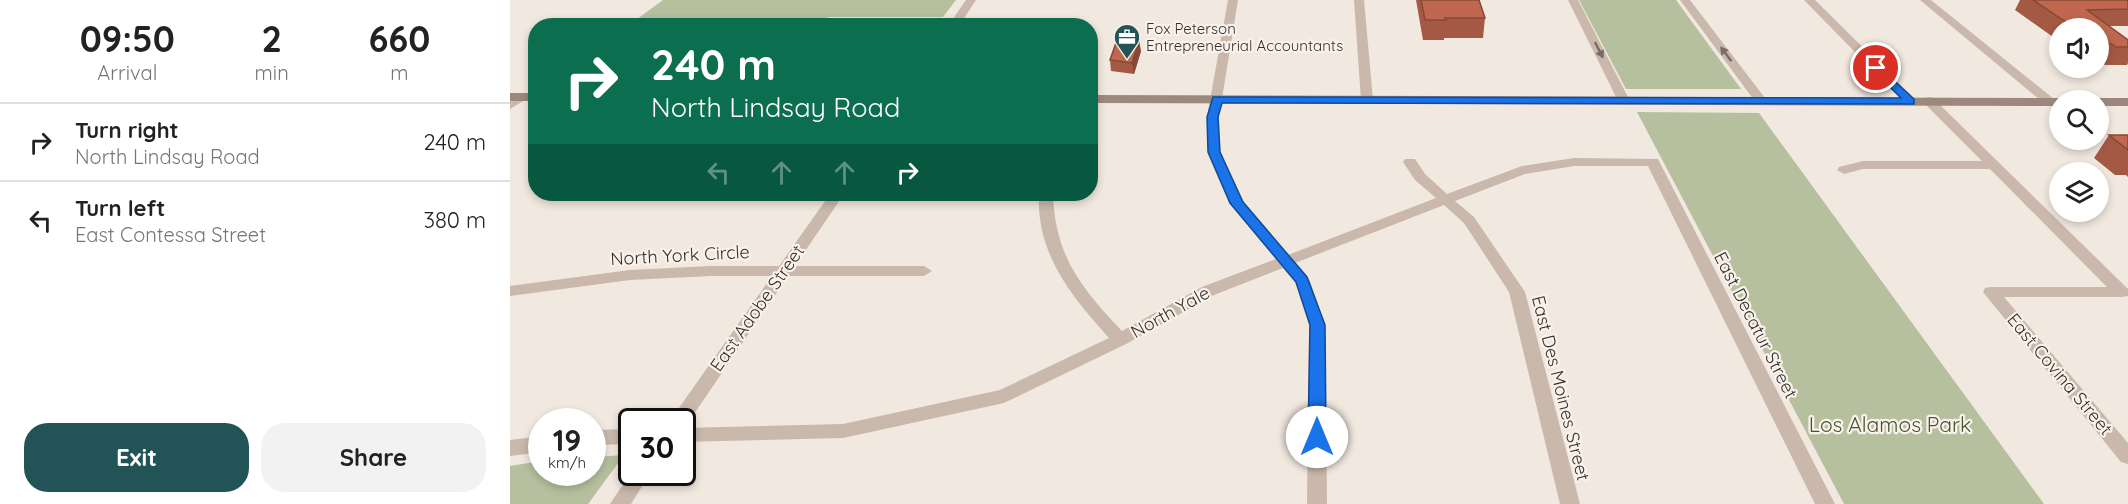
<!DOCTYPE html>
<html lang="en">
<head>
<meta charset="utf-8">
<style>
  body { margin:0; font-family:Quicksand,sans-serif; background:#f2f2f2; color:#222; height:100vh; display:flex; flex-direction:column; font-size:22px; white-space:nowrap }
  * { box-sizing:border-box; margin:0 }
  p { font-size:20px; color:#767676 }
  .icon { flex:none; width:33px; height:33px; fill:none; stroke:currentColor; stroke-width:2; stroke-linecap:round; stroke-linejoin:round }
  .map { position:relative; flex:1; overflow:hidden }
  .drawer { display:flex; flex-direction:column; background:#fff; width:510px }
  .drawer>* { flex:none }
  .top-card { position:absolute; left:18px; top:18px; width:570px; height:183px; border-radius:24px; box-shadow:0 3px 9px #0003; background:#0b6e4f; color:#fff; overflow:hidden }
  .fabs { position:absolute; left:1539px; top:18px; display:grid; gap:12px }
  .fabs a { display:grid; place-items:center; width:60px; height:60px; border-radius:50%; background:#fff; box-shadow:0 3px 9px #0003; font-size:30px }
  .speed { position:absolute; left:18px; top:408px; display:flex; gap:12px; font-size:30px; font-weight:700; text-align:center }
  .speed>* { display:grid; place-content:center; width:78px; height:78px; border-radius:50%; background:#fff; box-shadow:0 3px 9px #0003; line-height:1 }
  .speed small { font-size:15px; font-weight:400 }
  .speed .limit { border:3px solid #111; border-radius:9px; background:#fff; color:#111 }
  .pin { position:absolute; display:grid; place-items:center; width:51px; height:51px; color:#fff; margin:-26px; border:3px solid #fff; border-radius:50%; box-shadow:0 2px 6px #0007 }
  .me { position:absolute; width:66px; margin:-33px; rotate:0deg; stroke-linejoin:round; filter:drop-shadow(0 0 4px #0008) }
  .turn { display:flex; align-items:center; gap:21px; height:126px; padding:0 24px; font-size:27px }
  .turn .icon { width:78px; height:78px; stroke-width:2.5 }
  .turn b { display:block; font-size:42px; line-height:51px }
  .lanes { display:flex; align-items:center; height:57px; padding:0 24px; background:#0003; justify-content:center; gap:30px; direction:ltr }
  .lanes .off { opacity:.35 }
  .eta { display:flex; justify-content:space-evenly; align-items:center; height:102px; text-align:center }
  .eta b { font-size:36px; font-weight:700; line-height:42px }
  .primary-button { display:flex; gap:12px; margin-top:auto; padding:12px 24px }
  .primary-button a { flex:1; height:69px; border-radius:24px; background:#225457; color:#fff; font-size:24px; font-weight:700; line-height:69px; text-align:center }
  .primary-button a+a { background:#f2f2f2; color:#222 }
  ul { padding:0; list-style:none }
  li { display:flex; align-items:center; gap:18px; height:78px; padding:0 24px; border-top:2px solid #e0e0e0 }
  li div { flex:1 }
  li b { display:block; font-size:22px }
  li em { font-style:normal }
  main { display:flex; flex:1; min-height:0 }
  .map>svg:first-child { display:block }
  .green { fill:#b6c09f }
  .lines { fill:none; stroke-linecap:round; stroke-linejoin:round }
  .minor { fill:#c9b8ab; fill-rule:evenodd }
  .tertiary { fill:#c9b8ab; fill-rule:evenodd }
  .secondary { fill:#9d887d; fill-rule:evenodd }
  .wall { fill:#a45944 }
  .shaded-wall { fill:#864937 }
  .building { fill:#bf684f; stroke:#864937; stroke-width:1.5 }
  .oneway { fill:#796c64 }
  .route { fill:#1a73e8; stroke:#114b97; stroke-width:1.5 }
  .labels { text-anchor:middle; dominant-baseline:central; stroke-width:4.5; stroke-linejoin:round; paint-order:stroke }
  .far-poi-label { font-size:15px; fill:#372e2a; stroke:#f9f2eb; text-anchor:start }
  .street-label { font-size:18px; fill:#372e2a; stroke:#f9f2eb }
  .near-park-label { font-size:21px; fill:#47542f; stroke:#f9f2eb }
</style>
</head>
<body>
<main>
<section class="drawer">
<div class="eta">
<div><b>09:50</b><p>Arrival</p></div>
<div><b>2</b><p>min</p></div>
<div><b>660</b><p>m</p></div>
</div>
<ul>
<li><svg class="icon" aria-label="right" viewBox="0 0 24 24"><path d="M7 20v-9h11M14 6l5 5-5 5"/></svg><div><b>Turn right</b><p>North Lindsay Road</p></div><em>240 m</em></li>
<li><svg class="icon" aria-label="left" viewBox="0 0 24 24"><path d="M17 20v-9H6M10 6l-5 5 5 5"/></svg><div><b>Turn left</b><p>East Contessa Street</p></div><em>380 m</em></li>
</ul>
<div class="primary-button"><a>Exit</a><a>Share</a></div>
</section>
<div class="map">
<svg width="1618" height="504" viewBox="0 0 1618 504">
  <rect width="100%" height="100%" fill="#f1e8df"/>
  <path class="green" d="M153 0H446L433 17H318L310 26 119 25Z
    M1069 0H1166L1231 89H1116Z
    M1127 112 1249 113 1534 504H1334Z
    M114 455 78 504H0V466L31 461 32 472H82L83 457Z"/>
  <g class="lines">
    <path class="minor" d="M718 0H728L709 117 710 152 733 202 778 255 926 198 905 180 893 162 895 159H905L915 174 937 194 1012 166 1064 158 1148 159 1325 504H1305L1138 166H1064L1015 174 945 201 964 217 1015 292 1070 504H1050L999 292 954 223 934 205 785 263 800 281 815 325 817 504H797L799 325 785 282 773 268 704 295 616 344 494 403 333 438 172 442V428L333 424 490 390 599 338C561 296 526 253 529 194H543C545 256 571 288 612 331L692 287 766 259 720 203 698 152 697 117Z
      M844 0H854L863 100 857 104 851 100Z
      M1058 0H1068L1120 101 1118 104 1114 105 1108 101Z
      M1170 0H1180L1255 98V104H1247Z
      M1294 0H1305L1404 98V104H1396Z
      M1410 0H1421L1544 99V105H1536Z
      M11 93 15 94V100L0 109V99Z
      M1419 97 1423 98 1618 289V296L1612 297H1494L1618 443V464L1611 462 1473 292 1475 288 1481 287H1597L1480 169H1353L1334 174 1327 170 1329 167 1353 161H1472L1415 104V98Z
      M201 266H414L422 271 414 276H201L120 280 0 296V286L120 270Z
      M122 429V444L82 445V430Z
      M32 436V452L0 456V440Z"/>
    <path class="tertiary" d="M456 0H466L449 26H438Z
      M320 194H334L175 427 172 428V422H159Z
      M122 471 141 472 121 504H100Z"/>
    <path class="secondary" d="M0 93H26V101H0Z
      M580 95 1550 98 1555 100H1550V106L580 103Z
      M1588 98H1618V106H1588V100H1583Z"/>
  </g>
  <path class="wall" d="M906 0H969L975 18 973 38H934V40H913Z
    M1510 0H1618V26H1599L1618 40V63L1617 65H1595L1588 60V28H1550V42L1505 10Z
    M631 51 624 74 601 71 600 60Z
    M1599 135H1618V177L1616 175H1605L1584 158Z"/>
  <path class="shaded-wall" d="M629 40 631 51 624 74 622 63Z
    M583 50 585 61 580 63V51Z"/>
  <path class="building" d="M911 0H969L975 18H935L936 20H915Z
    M1523 0H1618V9L1577 10 1618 40V47H1606L1588 35V28H1565Z
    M607 40H629L622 63 600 60Z
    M1599 135H1618V150Z"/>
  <defs><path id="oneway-solid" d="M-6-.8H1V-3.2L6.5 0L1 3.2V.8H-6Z" transform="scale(1.5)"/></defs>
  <g class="oneway">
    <use href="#oneway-solid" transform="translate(1089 50) rotate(63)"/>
    <use href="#oneway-solid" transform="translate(1216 54) rotate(-127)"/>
  </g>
  <path class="route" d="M1366 64 1404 99V104L712 103 708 117 710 152 733 202 797 277 815 325 816 437 813 441 807 443 801 441 798 437 800 325 786 282 720 203 698 152 697 117 703 97 1391 98 1361 68Z"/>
  <defs>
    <g id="office-pin" transform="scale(1.35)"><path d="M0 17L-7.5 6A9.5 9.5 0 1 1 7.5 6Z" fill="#225457" stroke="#f9f2eb"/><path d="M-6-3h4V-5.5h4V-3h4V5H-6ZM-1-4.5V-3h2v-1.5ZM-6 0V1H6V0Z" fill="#fff"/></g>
  </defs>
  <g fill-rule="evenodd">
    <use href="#office-pin" x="617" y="37"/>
  </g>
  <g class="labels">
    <g class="far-poi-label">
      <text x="636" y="28">Fox Peterson<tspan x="636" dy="17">Entrepreneurial Accountants</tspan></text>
    </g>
    <g class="street-label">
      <text transform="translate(170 255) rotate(-3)">North York Circle</text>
      <text transform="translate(247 308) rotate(-55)">East Adobe Street</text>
      <text transform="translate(660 312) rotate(-29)">North Yale</text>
      <text transform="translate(1246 325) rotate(63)">East Decatur Street</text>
      <text transform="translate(1550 374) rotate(50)">East Covina Street</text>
      <text transform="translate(1051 388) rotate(76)">East Des Moines Street</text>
    </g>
    <g class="near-park-label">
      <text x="1380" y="424">Los Alamos Park</text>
    </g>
  </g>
</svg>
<div class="fabs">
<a><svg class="icon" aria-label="sound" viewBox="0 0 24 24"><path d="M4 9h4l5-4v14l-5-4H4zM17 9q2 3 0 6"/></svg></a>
<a><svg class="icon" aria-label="search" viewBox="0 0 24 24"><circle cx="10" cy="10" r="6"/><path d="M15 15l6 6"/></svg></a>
<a><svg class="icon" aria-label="layers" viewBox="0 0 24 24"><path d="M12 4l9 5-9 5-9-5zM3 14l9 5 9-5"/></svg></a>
</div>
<div class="speed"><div>19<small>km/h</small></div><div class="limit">30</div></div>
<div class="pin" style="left:1366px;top:68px;background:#d93025"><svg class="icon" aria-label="arrive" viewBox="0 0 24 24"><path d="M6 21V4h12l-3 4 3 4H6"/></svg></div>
<svg class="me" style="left:807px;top:437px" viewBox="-20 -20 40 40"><circle r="19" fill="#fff"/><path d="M0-13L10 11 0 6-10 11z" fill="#1a73e8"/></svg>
<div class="top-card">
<div class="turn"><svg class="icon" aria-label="right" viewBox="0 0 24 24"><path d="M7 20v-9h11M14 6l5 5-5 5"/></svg><div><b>240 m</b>North Lindsay Road</div></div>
<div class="lanes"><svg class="icon off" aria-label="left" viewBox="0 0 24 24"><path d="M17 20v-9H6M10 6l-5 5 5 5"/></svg><svg class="icon off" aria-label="ahead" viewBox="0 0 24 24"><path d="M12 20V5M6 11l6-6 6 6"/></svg><svg class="icon off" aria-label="ahead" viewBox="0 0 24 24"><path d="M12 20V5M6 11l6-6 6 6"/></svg><svg class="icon" aria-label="right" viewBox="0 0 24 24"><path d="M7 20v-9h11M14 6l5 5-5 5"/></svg></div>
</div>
</div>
</main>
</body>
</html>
